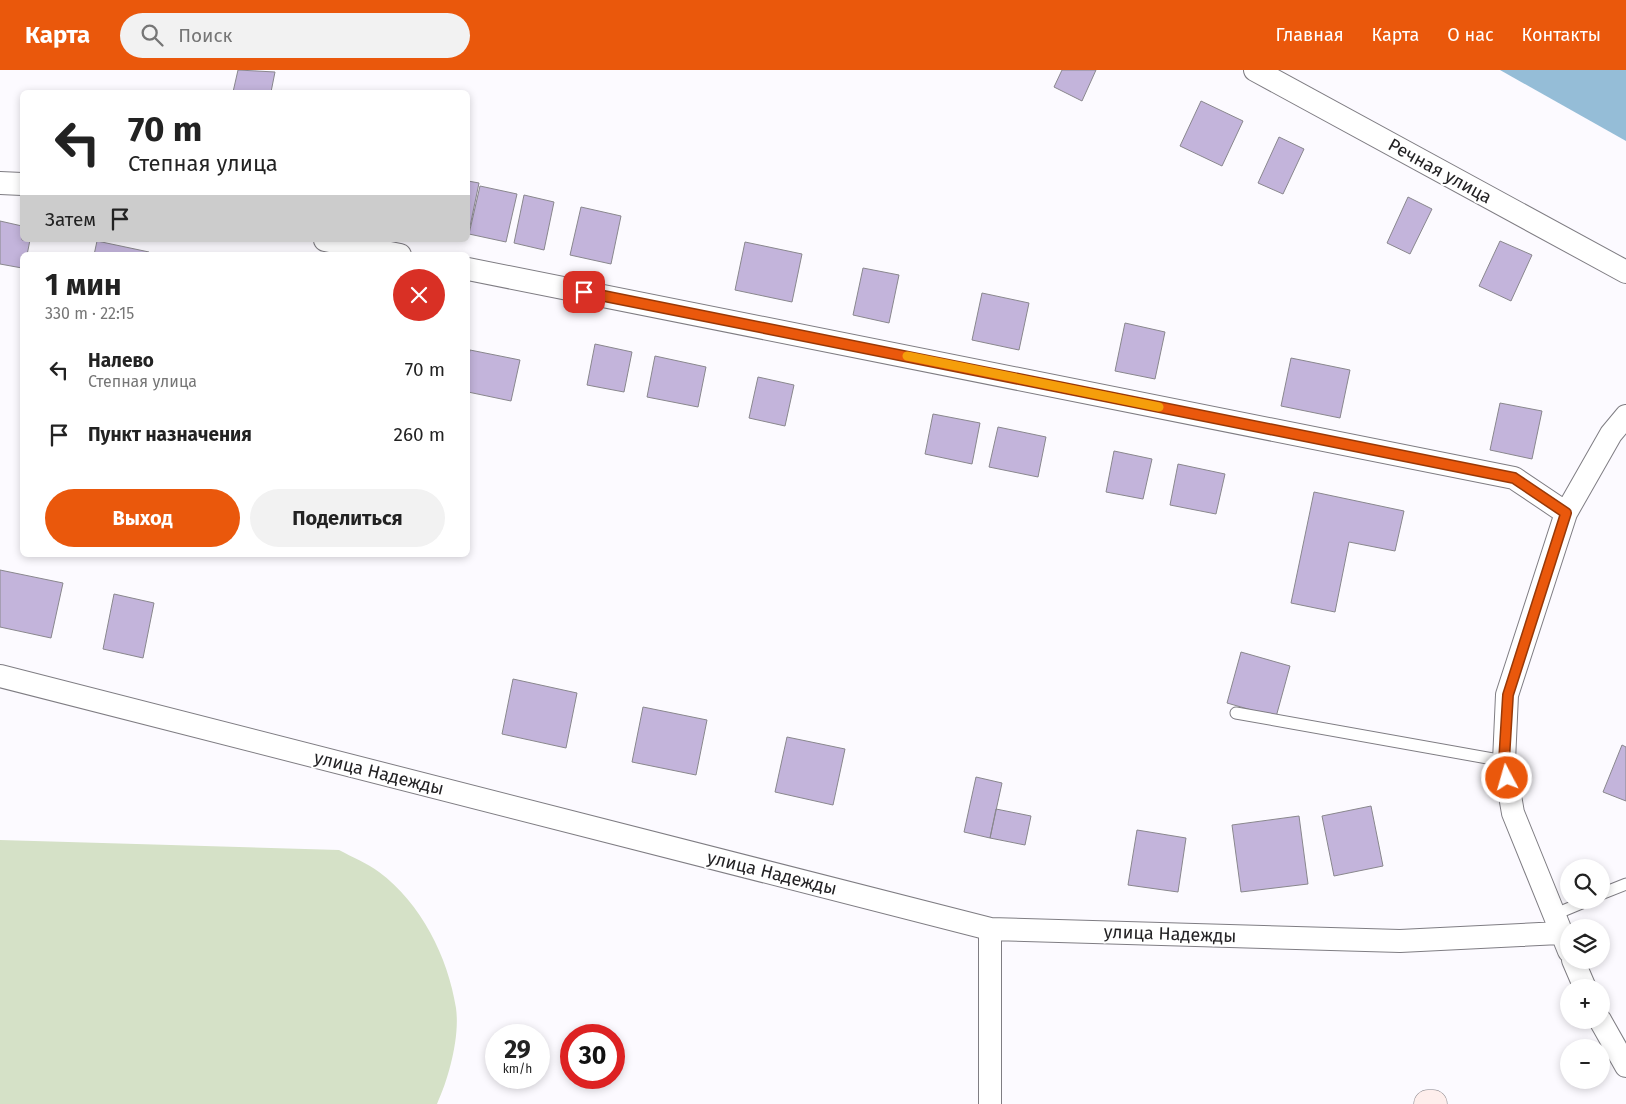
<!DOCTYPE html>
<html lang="ru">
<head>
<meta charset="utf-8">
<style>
  body { margin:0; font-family:"Fira Sans",sans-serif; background:#f2f2f2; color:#222; height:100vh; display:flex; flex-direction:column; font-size:19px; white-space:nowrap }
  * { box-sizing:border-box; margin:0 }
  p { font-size:16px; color:#767676 }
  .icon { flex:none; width:28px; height:28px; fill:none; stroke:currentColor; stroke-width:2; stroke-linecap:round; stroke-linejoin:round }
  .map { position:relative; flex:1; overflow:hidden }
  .details { position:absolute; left:20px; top:182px; width:450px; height:305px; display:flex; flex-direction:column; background:#fff; border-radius:8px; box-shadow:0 2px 8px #0003 }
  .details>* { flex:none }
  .top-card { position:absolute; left:20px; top:20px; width:450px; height:152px; border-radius:8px; box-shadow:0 2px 8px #0003; background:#fff; color:#222; overflow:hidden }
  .fabs { position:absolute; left:1560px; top:789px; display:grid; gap:10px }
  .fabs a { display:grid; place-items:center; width:50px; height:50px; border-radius:50%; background:#fff; box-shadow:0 2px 8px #0003; font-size:25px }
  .speed { position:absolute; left:485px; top:954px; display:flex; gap:10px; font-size:25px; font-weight:700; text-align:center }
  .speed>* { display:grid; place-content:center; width:65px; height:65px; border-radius:50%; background:#fff; box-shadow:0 2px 8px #0003; line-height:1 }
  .speed small { font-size:12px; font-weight:400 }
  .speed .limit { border:8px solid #d22; background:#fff; color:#111 }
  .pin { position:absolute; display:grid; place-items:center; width:42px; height:42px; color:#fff; margin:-21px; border-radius:10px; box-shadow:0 2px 8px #0006 }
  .me { position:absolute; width:55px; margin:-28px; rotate:354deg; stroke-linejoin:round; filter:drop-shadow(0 0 4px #0008) }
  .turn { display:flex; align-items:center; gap:18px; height:105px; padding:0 25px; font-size:22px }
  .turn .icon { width:65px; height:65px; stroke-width:2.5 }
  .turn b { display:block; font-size:35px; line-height:42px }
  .then { display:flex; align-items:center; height:48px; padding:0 25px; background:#0003; gap:10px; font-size:19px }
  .round { display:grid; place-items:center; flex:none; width:52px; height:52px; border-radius:26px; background:#f2f2f2 }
  .summary { display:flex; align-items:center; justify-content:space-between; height:85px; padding:0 25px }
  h1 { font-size:30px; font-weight:700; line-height:38px }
  .action { display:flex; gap:10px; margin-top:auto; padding:10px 25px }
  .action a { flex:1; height:58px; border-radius:30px; background:#ea580c; color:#fff; font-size:20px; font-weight:700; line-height:58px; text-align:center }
  .action a+a { background:#f2f2f2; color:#222 }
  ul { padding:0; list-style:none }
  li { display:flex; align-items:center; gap:15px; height:65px; padding:0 25px }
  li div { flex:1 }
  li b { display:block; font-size:19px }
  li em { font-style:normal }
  header { display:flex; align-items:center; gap:30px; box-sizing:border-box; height:70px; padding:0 25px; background:#ea580c; color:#fff }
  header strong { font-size:24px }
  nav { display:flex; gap:28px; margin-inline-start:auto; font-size:18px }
  .search { width:350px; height:45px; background:#f2f2f2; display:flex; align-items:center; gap:12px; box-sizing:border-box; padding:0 18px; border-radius:28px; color:#767676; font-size:19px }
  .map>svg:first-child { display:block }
  .green { fill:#d5e1c7 }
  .water { fill:#95bdd7 }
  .building { fill:#c3b4db; stroke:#89878d }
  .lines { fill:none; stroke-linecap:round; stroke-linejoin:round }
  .lane-casing { stroke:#7f7d83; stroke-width:13 }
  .street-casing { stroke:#7f7d83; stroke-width:24 }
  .secondary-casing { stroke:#7f7d83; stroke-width:29 }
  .lane { stroke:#fff; stroke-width:11 }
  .street { stroke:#fff; stroke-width:22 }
  .secondary { stroke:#feeeec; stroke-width:28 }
  .route-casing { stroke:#983908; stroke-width:12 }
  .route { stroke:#ea580c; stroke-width:9 }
  .slow { stroke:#f59e0b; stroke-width:9 }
  .labels { text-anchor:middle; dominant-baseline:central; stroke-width:4; stroke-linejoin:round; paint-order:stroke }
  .street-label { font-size:18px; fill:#232224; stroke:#fff }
</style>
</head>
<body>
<header>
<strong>Карта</strong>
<div class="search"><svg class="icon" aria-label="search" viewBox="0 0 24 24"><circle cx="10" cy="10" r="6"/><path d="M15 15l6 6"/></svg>Поиск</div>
<nav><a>Главная</a><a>Карта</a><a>О нас</a><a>Контакты</a></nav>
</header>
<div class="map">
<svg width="1626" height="1034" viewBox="0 0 1626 1034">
  <rect width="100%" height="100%" fill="#fcfaff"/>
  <path class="green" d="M0 770 339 780C352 787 367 793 379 802 421 833 448 887 456 938 460 967 449 1008 437 1034H0Z"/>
  <path class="water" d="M1500 0H1626V71Z"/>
  <path class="building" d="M238 0 275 2 271 22H233Z
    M1062 0H1096L1082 31 1054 17Z
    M1201 31 1243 51 1222 96 1180 76Z
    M1279 67 1304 79 1283 124 1258 113Z
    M468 111 479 113 468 166Z
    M480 116 517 124 506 172 469 164Z
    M524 125 554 132 544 180 514 173Z
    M1408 127 1432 139 1410 184 1387 173Z
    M581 137 621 146 611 194 570 185Z
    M0 151 22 156V170H30L27 185H22V198L0 194Z
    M97 171 149 182V185H94Z
    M1500 171 1532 185 1511 231 1479 216Z
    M745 172 802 184 792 232 735 220Z
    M863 198 899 205 889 253 853 245Z
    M982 223 1029 233 1019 280 972 270Z
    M1125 253 1165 262 1155 309 1115 301Z
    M595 274 632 282 624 322 587 315Z
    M470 280 520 290 511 331 468 322V293Z
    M655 286 706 297 698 337 647 327Z
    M1291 288 1350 300 1340 348 1281 336Z
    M758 307 794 315 785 356 749 348Z
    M1500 333 1542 341 1532 389 1490 380Z
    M933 344 980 353 972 394 925 384Z
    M998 357 1046 367 1038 407 989 397Z
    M1114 381 1152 389 1143 429 1106 422Z
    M1178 394 1225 404 1216 444 1170 435Z
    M1314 422 1404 441 1395 481 1349 472 1335 542 1291 533Z
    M0 500 63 513 51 568 0 557Z
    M114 524 154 533 143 588 103 579Z
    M1241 582 1290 596 1276 647 1227 633Z
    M513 609 577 623 566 678 502 664Z
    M643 637 707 650 696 705 632 692Z
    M787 667 845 679 833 735 775 722Z
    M1622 675 1626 677V731L1603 722Z
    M976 707 1002 713 990 768 964 762Z
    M1371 736 1383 796 1334 806 1322 746Z
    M996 739 1031 746 1025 775 990 768Z
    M1299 746 1308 814 1241 822 1232 755Z
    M1137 760 1186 768 1178 822 1128 815Z"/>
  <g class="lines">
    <g class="lane-casing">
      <path id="lane" d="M1236 643 1504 691
        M1601 824 1626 814
        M1553 845 1589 830"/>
    </g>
    <g class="street-casing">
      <path id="street" d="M1255 0 1626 202
        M0 113 22 114
        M325 170 400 185
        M468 199 1514 408 1566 443
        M0 606 990 859 1400 871 1560 863
        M990 859V1034
        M1569 881 1513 743 1504 691 1507 625 1566 443 1611 364 1626 346
        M1573 890 1585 918
        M1600 950 1626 996"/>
    </g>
    <g class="secondary-casing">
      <path id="secondary" d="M1428 1034H1433"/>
    </g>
    <use href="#lane" class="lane"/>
    <use href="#street" class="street"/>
    <use href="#secondary" class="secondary"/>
  </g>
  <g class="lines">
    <g class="route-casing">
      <path id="route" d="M584 222 1514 408 1566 443 1508 625 1504 691 1507 708"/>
    </g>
    <use href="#route" class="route"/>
    <path class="slow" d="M907 286 1159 337"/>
  </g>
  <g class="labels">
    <g class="street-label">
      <text transform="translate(1440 101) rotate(29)">Речная улица</text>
      <text transform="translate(379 703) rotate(14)">улица Надежды</text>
      <text transform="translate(772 803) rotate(14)">улица Надежды</text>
      <text transform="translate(1170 864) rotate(2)">улица Надежды</text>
    </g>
  </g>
</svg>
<div class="fabs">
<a><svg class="icon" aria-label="search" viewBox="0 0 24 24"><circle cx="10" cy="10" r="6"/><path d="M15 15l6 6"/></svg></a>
<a><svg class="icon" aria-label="layers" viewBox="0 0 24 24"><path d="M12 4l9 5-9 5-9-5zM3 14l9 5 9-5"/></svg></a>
<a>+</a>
<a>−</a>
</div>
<div class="speed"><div>29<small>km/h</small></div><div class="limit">30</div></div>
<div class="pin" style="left:584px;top:222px;background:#d93025"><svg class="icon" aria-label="arrive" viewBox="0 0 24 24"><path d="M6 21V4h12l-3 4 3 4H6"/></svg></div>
<svg class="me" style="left:1507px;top:708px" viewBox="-20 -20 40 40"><circle r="17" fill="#ea580c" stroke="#fff" stroke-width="3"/><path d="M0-11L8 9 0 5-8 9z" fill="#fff"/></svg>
<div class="top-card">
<div class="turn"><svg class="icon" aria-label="left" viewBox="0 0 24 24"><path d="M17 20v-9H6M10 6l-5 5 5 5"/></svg><div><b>70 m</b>Степная улица</div></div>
<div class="then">Затем<svg class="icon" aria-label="arrive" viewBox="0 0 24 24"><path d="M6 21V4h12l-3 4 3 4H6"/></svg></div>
</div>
<section class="details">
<div class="summary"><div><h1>1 мин</h1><p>330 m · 22:15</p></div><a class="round" style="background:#d93025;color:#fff"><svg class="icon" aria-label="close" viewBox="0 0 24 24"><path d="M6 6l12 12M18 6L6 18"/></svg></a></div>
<ul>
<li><svg class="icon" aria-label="left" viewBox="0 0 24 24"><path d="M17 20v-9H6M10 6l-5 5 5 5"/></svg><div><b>Налево</b><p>Степная улица</p></div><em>70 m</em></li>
<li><svg class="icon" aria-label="arrive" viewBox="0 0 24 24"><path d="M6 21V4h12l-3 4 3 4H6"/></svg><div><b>Пункт назначения</b></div><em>260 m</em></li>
</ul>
<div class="action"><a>Выход</a><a>Поделиться</a></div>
</section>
</div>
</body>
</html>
